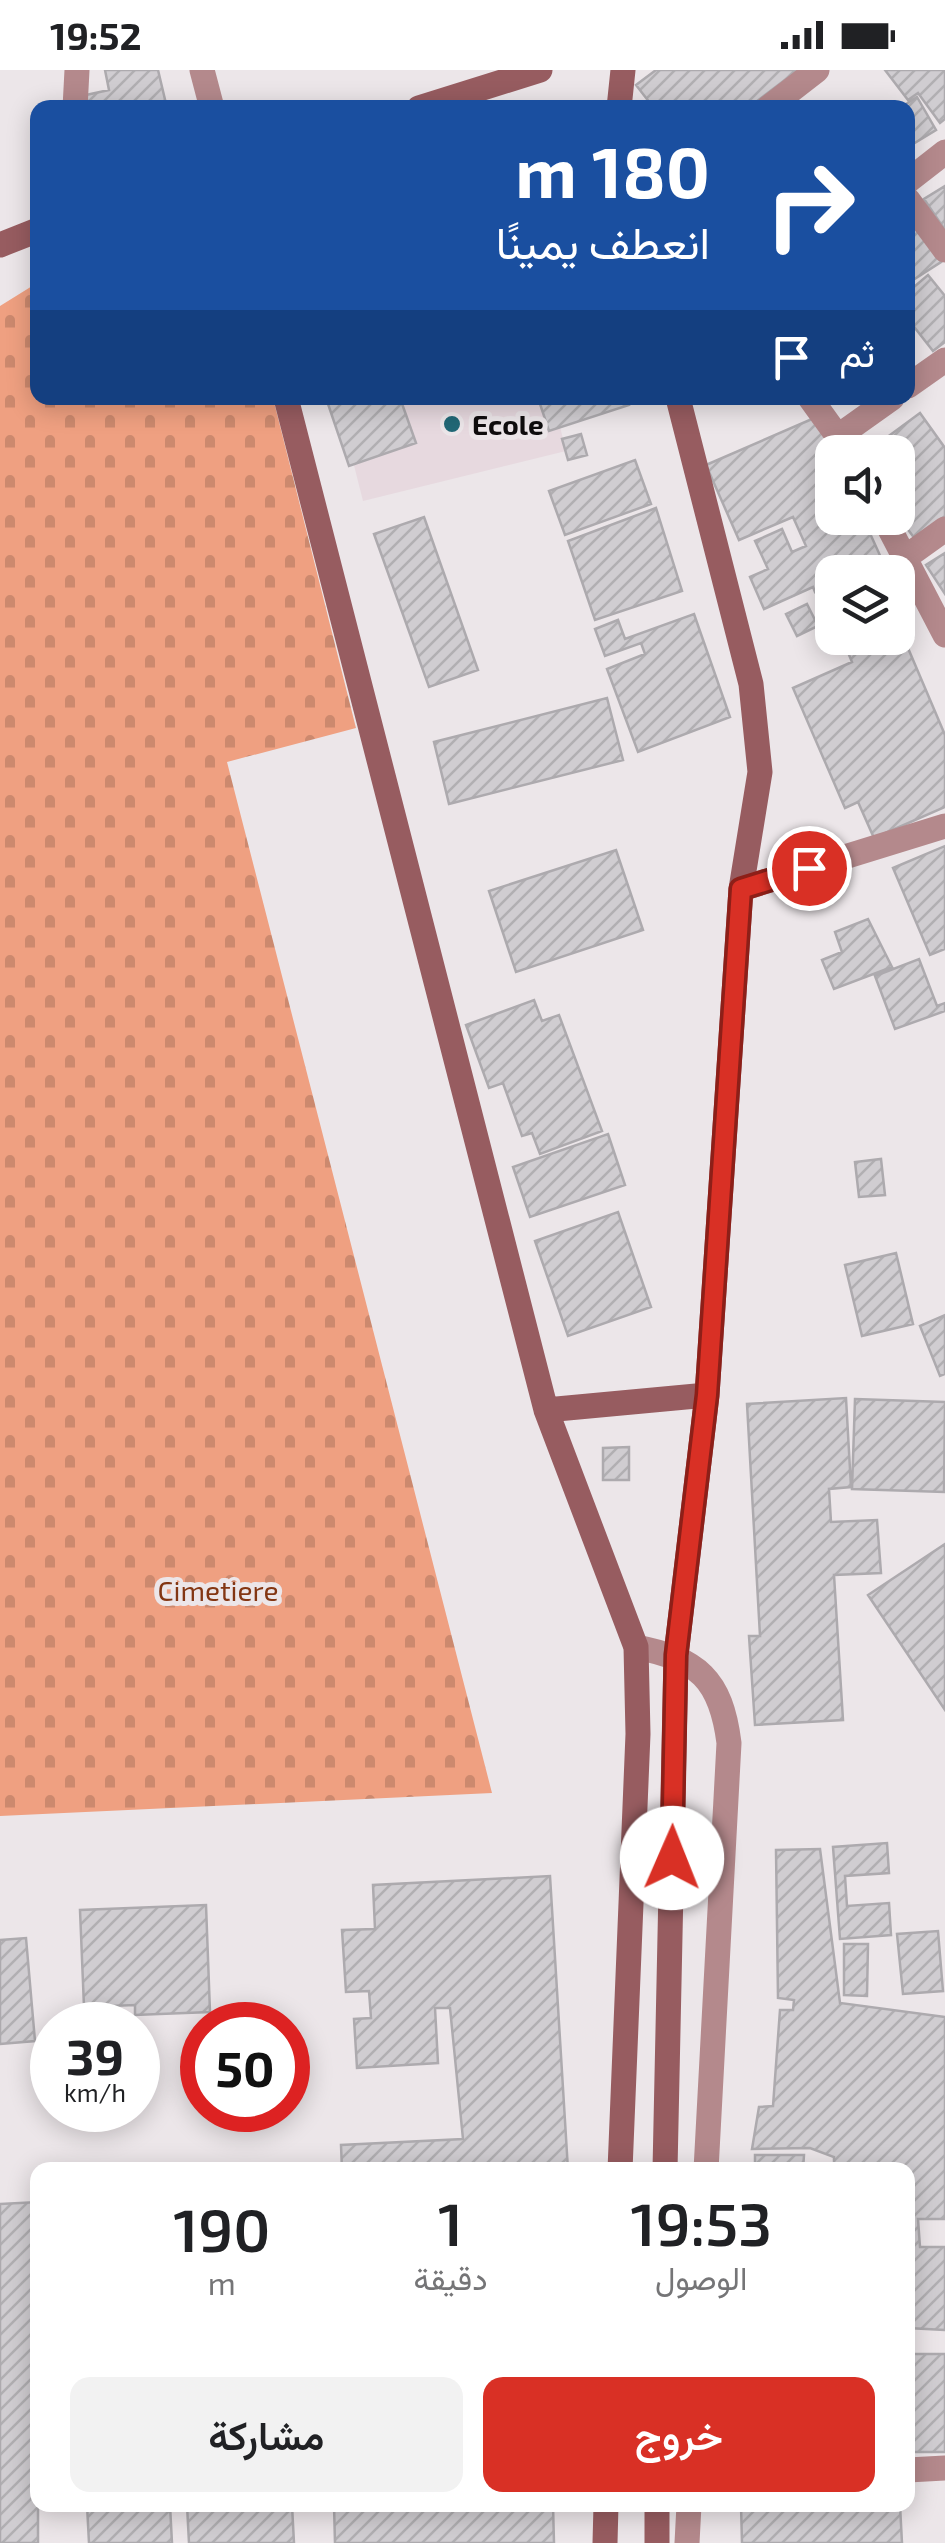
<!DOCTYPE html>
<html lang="ar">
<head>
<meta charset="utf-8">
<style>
  body { margin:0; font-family:"Exo 2",Vazirmatn,sans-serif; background:#f2f2f2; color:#202124; direction:rtl; height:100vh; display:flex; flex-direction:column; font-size:38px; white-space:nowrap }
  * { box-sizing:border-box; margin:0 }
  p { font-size:32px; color:#757577 }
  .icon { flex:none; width:55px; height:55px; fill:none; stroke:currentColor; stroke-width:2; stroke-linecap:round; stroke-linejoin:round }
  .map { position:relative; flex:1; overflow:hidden; direction:ltr }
  .side { position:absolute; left:30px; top:2092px; width:885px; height:350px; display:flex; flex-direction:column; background:#fff; border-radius:20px; box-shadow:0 5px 25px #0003; direction:rtl }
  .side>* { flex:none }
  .banner { position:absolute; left:30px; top:30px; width:885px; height:305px; border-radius:20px; box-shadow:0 5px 25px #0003; direction:rtl; background:#1a4fa0; color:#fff; overflow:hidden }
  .fabs { position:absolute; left:815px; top:365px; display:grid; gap:20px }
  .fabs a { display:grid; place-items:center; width:100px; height:100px; border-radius:20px; background:#fff; box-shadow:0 5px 25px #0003; font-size:50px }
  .speed { position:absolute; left:30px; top:1932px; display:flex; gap:20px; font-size:50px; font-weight:700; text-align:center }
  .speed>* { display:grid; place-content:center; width:130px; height:130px; border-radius:50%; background:#fff; box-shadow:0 5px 25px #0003; line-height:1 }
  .speed small { font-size:25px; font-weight:400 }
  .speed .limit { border:15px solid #d22; background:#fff; color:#111 }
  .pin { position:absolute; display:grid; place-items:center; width:85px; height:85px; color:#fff; margin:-42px; border:5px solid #fff; border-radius:50%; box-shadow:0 2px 10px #0007 }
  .me { position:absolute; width:110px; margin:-55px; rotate:1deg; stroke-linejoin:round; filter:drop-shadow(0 0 8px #0008) }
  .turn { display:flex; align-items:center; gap:35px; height:210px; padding:0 40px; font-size:45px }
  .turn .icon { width:130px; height:130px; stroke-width:2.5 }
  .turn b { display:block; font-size:70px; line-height:85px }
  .then { display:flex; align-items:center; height:95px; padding:0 40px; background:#0003; gap:20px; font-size:38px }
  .eta { display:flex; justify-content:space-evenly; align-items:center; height:170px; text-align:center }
  .eta b { font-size:60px; font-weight:600; line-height:70px }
  .cta { display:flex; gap:20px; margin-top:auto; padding:20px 40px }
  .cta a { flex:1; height:115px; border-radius:20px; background:#d93025; color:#fff; font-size:40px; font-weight:600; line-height:115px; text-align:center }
  .cta a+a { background:#f2f2f2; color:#202124 }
  .status { display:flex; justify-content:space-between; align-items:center; height:70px; padding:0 50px; background:#fff; direction:ltr }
  .status svg { height:28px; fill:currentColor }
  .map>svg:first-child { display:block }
  .built { fill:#e7d9df }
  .cemetery { fill:url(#cemetery-stones) }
  .building { fill:url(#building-hatch); stroke:#adaaae; stroke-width:2.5 }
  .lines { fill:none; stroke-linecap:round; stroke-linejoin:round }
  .minor { stroke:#b4898c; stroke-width:25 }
  .secondary { stroke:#975c60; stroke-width:25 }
  .route-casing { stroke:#8d1f18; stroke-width:25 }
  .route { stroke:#d93025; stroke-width:18 }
  .poi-dot { fill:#216876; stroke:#ece6e9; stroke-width:4 }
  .labels { text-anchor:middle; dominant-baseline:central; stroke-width:10; stroke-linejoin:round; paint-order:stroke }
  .poi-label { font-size:28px; font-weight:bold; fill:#0f0d0e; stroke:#ece6e9; text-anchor:start }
  .park-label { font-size:28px; fill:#833613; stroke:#ece6e9 }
</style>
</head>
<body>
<div class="status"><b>19:52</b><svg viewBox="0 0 49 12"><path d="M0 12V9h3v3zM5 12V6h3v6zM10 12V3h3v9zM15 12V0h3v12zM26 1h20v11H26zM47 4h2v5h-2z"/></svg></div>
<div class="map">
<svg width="945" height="2473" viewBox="0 0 945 2473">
  <defs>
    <pattern id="cemetery-stones" width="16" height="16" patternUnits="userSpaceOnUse" patternTransform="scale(2.5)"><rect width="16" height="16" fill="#efa081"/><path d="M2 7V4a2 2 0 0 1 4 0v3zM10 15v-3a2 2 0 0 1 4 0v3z" fill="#cc896e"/></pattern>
    <pattern id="building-hatch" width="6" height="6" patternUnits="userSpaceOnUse" patternTransform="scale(2.5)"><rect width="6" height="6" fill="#d0cdd1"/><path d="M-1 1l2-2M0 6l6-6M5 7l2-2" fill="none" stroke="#b1afb2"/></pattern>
  </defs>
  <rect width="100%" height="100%" fill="#ece6e9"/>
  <path class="built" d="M337 328H553L566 381 363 431Z"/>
  <path class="cemetery" d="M37 213 38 328H273L356 658 227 692 492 1723 0 1746V236Z"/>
  <path class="building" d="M105 0H158L167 38H89L86 25 109 20Z
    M656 0H798L748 38H644L650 33 636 15Z
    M885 0H945V49L940 53 918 23 908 30Z
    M917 27 936 60 908 77V38H900Z
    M945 116V160L924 129Z
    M908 140 941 192 913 210 908 202Z
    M928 205 945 226V272L933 281 908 249V222Z
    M326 328H400L416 373 349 396Z
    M538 328H627L629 335 549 361Z
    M920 343 945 378V446L915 469 898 446V382H867Z
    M819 346 835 382 832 448H863L883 492 859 502H832V514L815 522 813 517 764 539 750 507 768 499 755 471 782 459 792 482 806 476 793 447 739 470 706 395Z
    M581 364 587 385 568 390 562 369Z
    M635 390 651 434 565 465 549 421Z
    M656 438 682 521 595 550 568 471Z
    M424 447 478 600 429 617 374 464Z
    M945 483V524L926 495Z
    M898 532 913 567 905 571 945 665V737L874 768 858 732 845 738 793 618 852 592 842 568H898Z
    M807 534 818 556 797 566 786 544Z
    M694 544 730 647 638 682 607 599 645 584 641 573 605 586 595 559 618 550 625 569Z
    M607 628 623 690 449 734 434 672Z
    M945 776V879L930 885 893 798Z
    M616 780 643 860 516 902 489 821Z
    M868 849 892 897 834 919 822 890 842 882 835 862Z
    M919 889 937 936 945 933V941L895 959 875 906Z
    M534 930 542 951 559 945 602 1061 540 1084 532 1063 522 1066 503 1013 489 1018 466 955Z
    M608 1064 625 1115 530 1147 513 1097Z
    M881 1089 885 1125 859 1127 855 1092Z
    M618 1142 651 1237 568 1266 535 1171Z
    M896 1183 913 1254 862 1266 845 1195Z
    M945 1245V1304L940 1306 920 1256Z
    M846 1328 851 1417 829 1419 831 1452 877 1450 881 1503 834 1505 843 1650 755 1655 749 1566H760L747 1334Z
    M855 1329 945 1332 944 1422 852 1419Z
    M629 1377V1410H603V1378Z
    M945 1474V1640L868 1525Z
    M887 1773 889 1803 845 1806 847 1836 889 1833 891 1865 840 1869 833 1777Z
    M820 1779 840 1933 945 1947V2149H918L920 2177H945V2260L908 2258V2100H834V2087L810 2078 752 2079 759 2037 773 2036 780 1940H793L794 1930 778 1928 776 1780Z
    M550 1806 568 2100H342L341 2075 463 2069 450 1938H435L438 1993 357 1998 354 1949 371 1948 369 1921 346 1922 342 1860 375 1859 373 1815Z
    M206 1835 210 1942 135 1945V1935L84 1937 80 1840Z
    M938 1861 943 1921 903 1924 897 1864Z
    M26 1868 35 1971 0 1974V1870Z
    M844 1874H868L867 1926 844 1925Z
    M755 2085H804L803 2100H755Z
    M38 2132V2473H0V2134Z
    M908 2284H945V2382H908Z
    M87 2435H170L172 2473H89Z
    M187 2435H292L294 2473H189Z
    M334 2435H553L554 2473H335Z
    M741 2435H900L902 2473H742Z"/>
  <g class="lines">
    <path class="minor" d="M202 0 212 38
      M75 38 77 0
      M768 38 817 0
      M908 111 945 82
      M908 130 945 180
      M908 316 945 290
      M810 328 849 382
      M840 365 892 328
      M884 448 945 565
      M906 487 945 459
      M741 819 945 756
      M636 1577C698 1589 721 1609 729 1673L706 2100
      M908 2400 945 2398
      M687 2473 689 2435"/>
    <path class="secondary" d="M419 38 540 0
      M619 38 623 0
      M0 175 38 160
      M286 328 546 1340 636 1577 638 1664 620 2100
      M546 1340 707 1325
      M665 2100 676 1585 707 1325 741 819 760 702 751 614 678 328
      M657 2435V2473
      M605 2473 606 2435"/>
  </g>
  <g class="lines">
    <g class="route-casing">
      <path id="route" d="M672 1788 676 1585 707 1325 741 819 809 798"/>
    </g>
    <use href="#route" class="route"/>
  </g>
  <circle class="poi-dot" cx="452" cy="354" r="10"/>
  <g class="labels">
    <g class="poi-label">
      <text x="472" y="354">Ecole</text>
    </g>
    <g class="park-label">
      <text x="218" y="1520">Cimetiere</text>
    </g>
  </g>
</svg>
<div class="fabs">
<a><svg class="icon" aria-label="sound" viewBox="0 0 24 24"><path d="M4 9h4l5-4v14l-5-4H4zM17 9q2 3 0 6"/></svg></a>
<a><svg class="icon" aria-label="layers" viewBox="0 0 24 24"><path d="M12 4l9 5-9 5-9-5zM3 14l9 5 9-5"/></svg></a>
</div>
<div class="speed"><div>39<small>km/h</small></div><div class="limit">50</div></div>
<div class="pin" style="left:809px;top:798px;background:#d93025"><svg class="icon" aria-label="arrive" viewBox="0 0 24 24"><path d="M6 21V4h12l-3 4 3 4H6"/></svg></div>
<svg class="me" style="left:672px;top:1788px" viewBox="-20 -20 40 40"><circle r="19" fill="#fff"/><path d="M0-13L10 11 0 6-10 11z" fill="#d93025"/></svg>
<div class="banner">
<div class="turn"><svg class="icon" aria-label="right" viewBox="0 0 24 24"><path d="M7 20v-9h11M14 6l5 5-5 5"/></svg><div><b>180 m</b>انعطف يمينًا</div></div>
<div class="then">ثم<svg class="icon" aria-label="arrive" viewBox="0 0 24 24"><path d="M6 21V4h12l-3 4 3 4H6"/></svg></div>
</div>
<section class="side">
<div class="eta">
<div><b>19:53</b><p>الوصول</p></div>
<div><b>1</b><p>دقيقة</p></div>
<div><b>190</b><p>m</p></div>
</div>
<div class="cta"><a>خروج</a><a>مشاركة</a></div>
</section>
</div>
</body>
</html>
